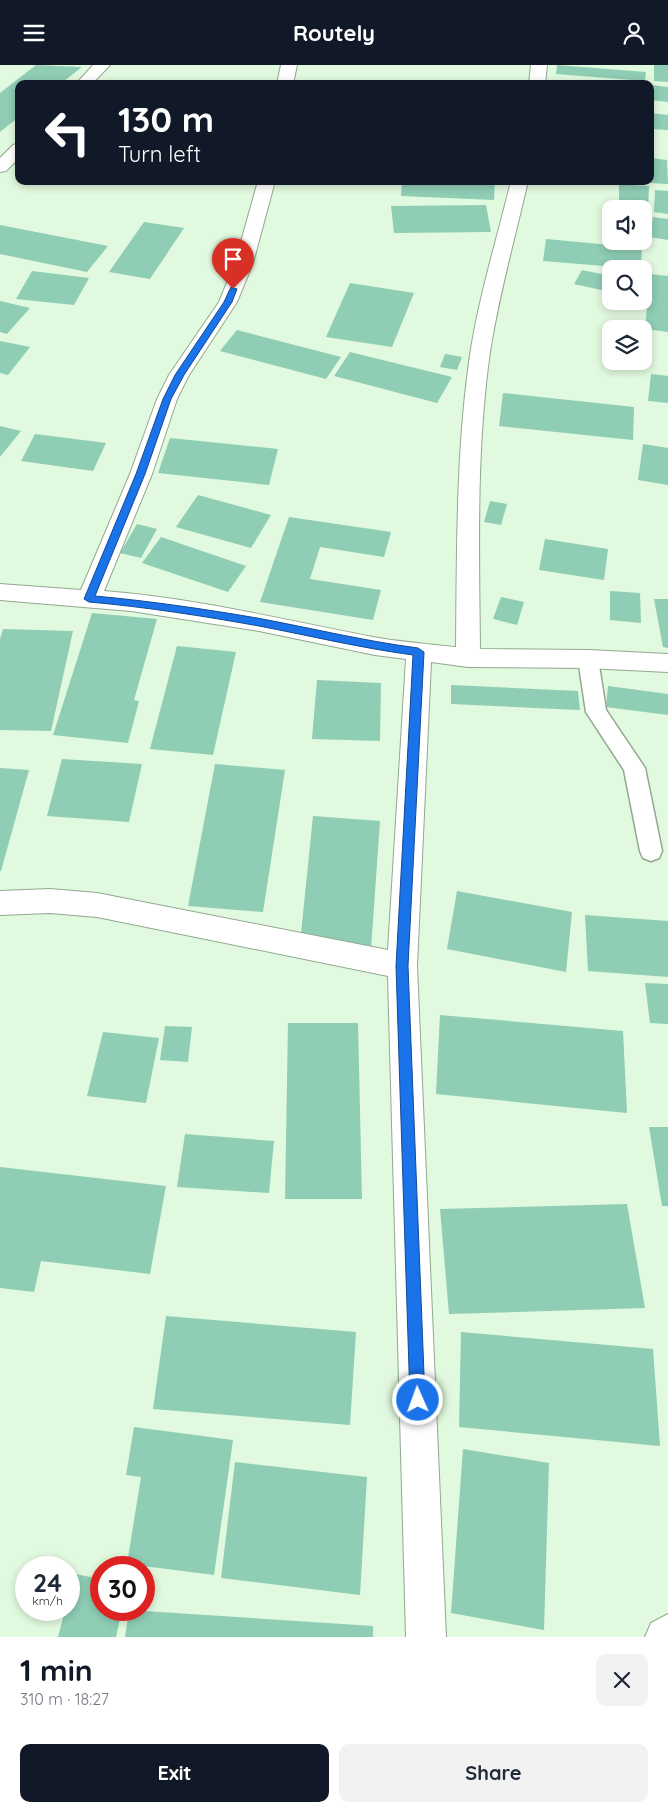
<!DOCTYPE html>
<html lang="en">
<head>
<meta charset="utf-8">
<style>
  body { margin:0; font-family:Quicksand,sans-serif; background:#f2f2f3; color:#1f2937; height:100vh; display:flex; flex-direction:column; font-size:19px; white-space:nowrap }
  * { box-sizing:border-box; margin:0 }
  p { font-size:16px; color:#747a83 }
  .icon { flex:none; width:28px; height:28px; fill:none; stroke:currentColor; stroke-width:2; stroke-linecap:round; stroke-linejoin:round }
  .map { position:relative; height:1572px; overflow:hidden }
  .sheet { display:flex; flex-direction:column; background:#fff; flex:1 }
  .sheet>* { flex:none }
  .top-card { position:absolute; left:15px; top:15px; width:639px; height:105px; border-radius:10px; box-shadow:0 2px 8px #0003; background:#111827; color:#fff; overflow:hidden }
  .fabs { position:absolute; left:602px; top:135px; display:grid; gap:10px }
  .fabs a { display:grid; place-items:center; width:50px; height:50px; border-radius:10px; background:#fff; box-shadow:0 2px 8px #0003; font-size:25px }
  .speed { position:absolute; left:15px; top:1491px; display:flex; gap:10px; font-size:25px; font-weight:700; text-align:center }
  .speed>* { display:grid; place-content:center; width:65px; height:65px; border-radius:50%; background:#fff; box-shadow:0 2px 8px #0003; line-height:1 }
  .speed small { font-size:12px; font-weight:400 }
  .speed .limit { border:8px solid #d22; background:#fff; color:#111 }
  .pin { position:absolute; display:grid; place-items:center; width:42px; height:42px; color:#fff; margin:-51px -21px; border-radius:50% 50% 50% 0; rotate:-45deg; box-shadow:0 0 5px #0007 }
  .pin .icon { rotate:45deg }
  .me { position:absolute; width:55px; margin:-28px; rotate:358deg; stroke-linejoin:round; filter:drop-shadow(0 0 4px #0008) }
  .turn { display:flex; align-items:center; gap:18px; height:105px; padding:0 20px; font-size:22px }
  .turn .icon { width:65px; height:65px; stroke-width:2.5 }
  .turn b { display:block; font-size:35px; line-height:42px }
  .round { display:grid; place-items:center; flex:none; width:52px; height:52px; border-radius:10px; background:#f2f2f3 }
  .headline { display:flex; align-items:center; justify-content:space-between; height:85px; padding:0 20px }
  h1 { font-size:30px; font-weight:800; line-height:38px; color:#111827 }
  .primary-button { display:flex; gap:10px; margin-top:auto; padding:10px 20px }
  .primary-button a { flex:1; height:58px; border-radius:10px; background:#111827; color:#fff; font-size:20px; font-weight:800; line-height:58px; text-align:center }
  .primary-button a+a { background:#f2f2f3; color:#1f2937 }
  header { display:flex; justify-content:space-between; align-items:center; height:65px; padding:0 20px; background:#111827; color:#fff; font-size:22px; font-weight:800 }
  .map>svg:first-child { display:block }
  .building { fill:#8fcdb5 }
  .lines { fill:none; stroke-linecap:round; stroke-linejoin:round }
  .lane-casing { stroke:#92a890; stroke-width:3 }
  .street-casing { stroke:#92a890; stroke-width:2 }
  .lane { fill:#fff; fill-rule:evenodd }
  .street { fill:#fff; fill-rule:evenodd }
  .route { fill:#1a73e8; stroke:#114b97 }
</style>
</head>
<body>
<header><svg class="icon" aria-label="menu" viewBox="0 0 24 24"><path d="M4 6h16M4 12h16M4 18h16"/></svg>Routely<svg class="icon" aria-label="person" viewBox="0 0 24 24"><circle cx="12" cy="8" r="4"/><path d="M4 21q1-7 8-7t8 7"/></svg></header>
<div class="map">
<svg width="668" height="1572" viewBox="0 0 668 1572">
  <rect width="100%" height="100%" fill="#e1f9de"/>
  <path class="building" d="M36 0 82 2 60 19H19V52L0 67V28Z
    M557 0 646 7 645 16 556 9Z
    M654 0H668V17L654 16Z
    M652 20 668 22V37L650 35Z
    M650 48 668 50V65L650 64Z
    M651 93 667 95 668 119 651 118Z
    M402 116H495L494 135 401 131Z
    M619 119 649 121 648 145 619 142Z
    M655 125 668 126V149L654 147Z
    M486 140 491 167 394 168 391 141Z
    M653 152 668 154V175L650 172Z
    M144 157 184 163 150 214 109 207Z
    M0 160 108 181 87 207 0 189Z
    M546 174 642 183 641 204 543 196Z
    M582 205 611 211V227L574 219Z
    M32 206 89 213 74 240 16 234Z
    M650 209 668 211V267L645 264Z
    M350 218 414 228 392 282 326 272Z
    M0 236 30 243 7 269 0 267Z
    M237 265 341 292 326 314 220 286Z
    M0 276 30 282 8 310 0 308Z
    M350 287 452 312 437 338 334 311Z
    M445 289 462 292 457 305 440 302Z
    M651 309 668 311V338L648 336Z
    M503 328 634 342 633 375 499 361Z
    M0 361 21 366 0 392Z
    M35 369 106 378 93 406 21 396Z
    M170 373 278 384 269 420 158 408Z
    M643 379 668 383V420L638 415Z
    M198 430 271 450 251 483 176 462Z
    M490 436 507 439 501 460 484 457Z
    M289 452 391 467 384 492 320 482 310 514 381 525 373 555 260 537Z
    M137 459 157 464 141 493 120 488Z
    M161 472 246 501 228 527 142 498Z
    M545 474 608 484 604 515 539 505Z
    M610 526 640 528 641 558 610 555Z
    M501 532 524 537 517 560 493 554Z
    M654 534H668V583L663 582Z
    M92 548 157 554 134 635 139 636 128 678 53 670Z
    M3 564 73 566 51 666 0 665V574Z
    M177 581 236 587 213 690 150 684Z
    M317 615 381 618 380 676 312 674Z
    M451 620 578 626 580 645 451 639Z
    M608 621 668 629V650L606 642Z
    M62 694 142 699 129 757 47 751Z
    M215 699 285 705 263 847 188 841Z
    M0 703 29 705 1 806H0Z
    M313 751 380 756 371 884 300 878Z
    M457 826 572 847 566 907 447 884Z
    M585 850 668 856V912L588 906Z
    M645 918 668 919V959L650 958Z
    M440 950 623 966 627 1048 436 1029Z
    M288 958H358L362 1134H285Z
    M165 961 192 962 188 997 160 995Z
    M103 967 159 973 146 1038 87 1031Z
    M649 1062H668V1141H662Z
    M185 1069 274 1076 269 1128 177 1122Z
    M0 1102 166 1121 150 1209 41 1196 34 1227 0 1223Z
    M627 1139 645 1243 449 1249 440 1144Z
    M166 1251 356 1267 350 1360 153 1344Z
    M461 1267 653 1284 660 1381 459 1362Z
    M134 1362 233 1375 214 1510 127 1499 141 1412 126 1410Z
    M463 1384 549 1398 544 1565 451 1548Z
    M235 1397 367 1412 360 1530 221 1513Z
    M75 1509 101 1514V1545H122L116 1572H58L65 1545H69V1531Z
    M129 1545 373 1561V1572H125Z"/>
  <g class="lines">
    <g class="lane-casing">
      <path id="lane" d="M588 586 595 589 598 594 606 645 645 703 662 786 659 793 651 796 643 793 640 786 624 705 586 647 578 594 581 589Z"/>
    </g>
    <g class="street-casing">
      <path id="street" d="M93 0H110L92 19H76Z
        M281 0H297L293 19H277Z
        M531 0H547L545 19H529Z
        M19 78V93L6 106 0 107V93L13 80Z
        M258 116H275L253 198 237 237 189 310 177 334 152 409 104 526C195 533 284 555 373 572 400 577 428 579 456 582 457 485 456 386 470 290 479 231 497 174 511 116H528C515 173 499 229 490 287 476 385 479 486 480 584L588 585 668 589V607L588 603 468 602 431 597 417 901 446 1572H406L388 911 97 852 50 848 0 850V826L50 824 97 828 388 885 406 594 375 590 259 566 131 546 0 535V519L81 525 130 409 157 334 169 310 219 237 235 198Z
        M668 1549V1572H645L651 1558Z"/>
    </g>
    <use href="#lane" class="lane"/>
    <use href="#street" class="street"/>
  </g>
  <path class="route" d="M231 222 237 224 232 237 184 310 171 334 145 409 95 531C150 536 204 544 257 553 311 563 364 576 418 583L424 587 408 901 425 1335 423 1340 418 1343 412 1340 410 1335 396 901 413 590C361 583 311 571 259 561 203 551 146 542 89 537L84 534 136 409 163 334 175 310 224 237Z"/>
</svg>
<div class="fabs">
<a><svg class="icon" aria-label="sound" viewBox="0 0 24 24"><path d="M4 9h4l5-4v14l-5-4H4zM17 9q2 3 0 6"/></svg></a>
<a><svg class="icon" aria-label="search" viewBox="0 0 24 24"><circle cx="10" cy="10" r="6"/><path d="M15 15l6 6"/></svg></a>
<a><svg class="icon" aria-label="layers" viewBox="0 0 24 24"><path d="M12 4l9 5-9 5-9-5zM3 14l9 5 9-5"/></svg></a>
</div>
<div class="speed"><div>24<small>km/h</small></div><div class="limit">30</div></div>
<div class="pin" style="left:233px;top:224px;background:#d93025"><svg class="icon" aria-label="arrive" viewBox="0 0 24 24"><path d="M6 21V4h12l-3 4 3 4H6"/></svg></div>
<svg class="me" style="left:418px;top:1335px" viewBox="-20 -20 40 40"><circle r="17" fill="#1a73e8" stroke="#fff" stroke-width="3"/><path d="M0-11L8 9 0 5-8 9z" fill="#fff"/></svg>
<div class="top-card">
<div class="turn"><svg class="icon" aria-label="left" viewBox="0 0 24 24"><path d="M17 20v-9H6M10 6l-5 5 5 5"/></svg><div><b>130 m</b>Turn left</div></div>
</div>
</div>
<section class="sheet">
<div class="headline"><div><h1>1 min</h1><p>310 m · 18:27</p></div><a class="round"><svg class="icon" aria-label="close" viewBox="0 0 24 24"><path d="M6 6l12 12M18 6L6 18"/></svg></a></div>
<div class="primary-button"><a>Exit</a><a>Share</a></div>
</section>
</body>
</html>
